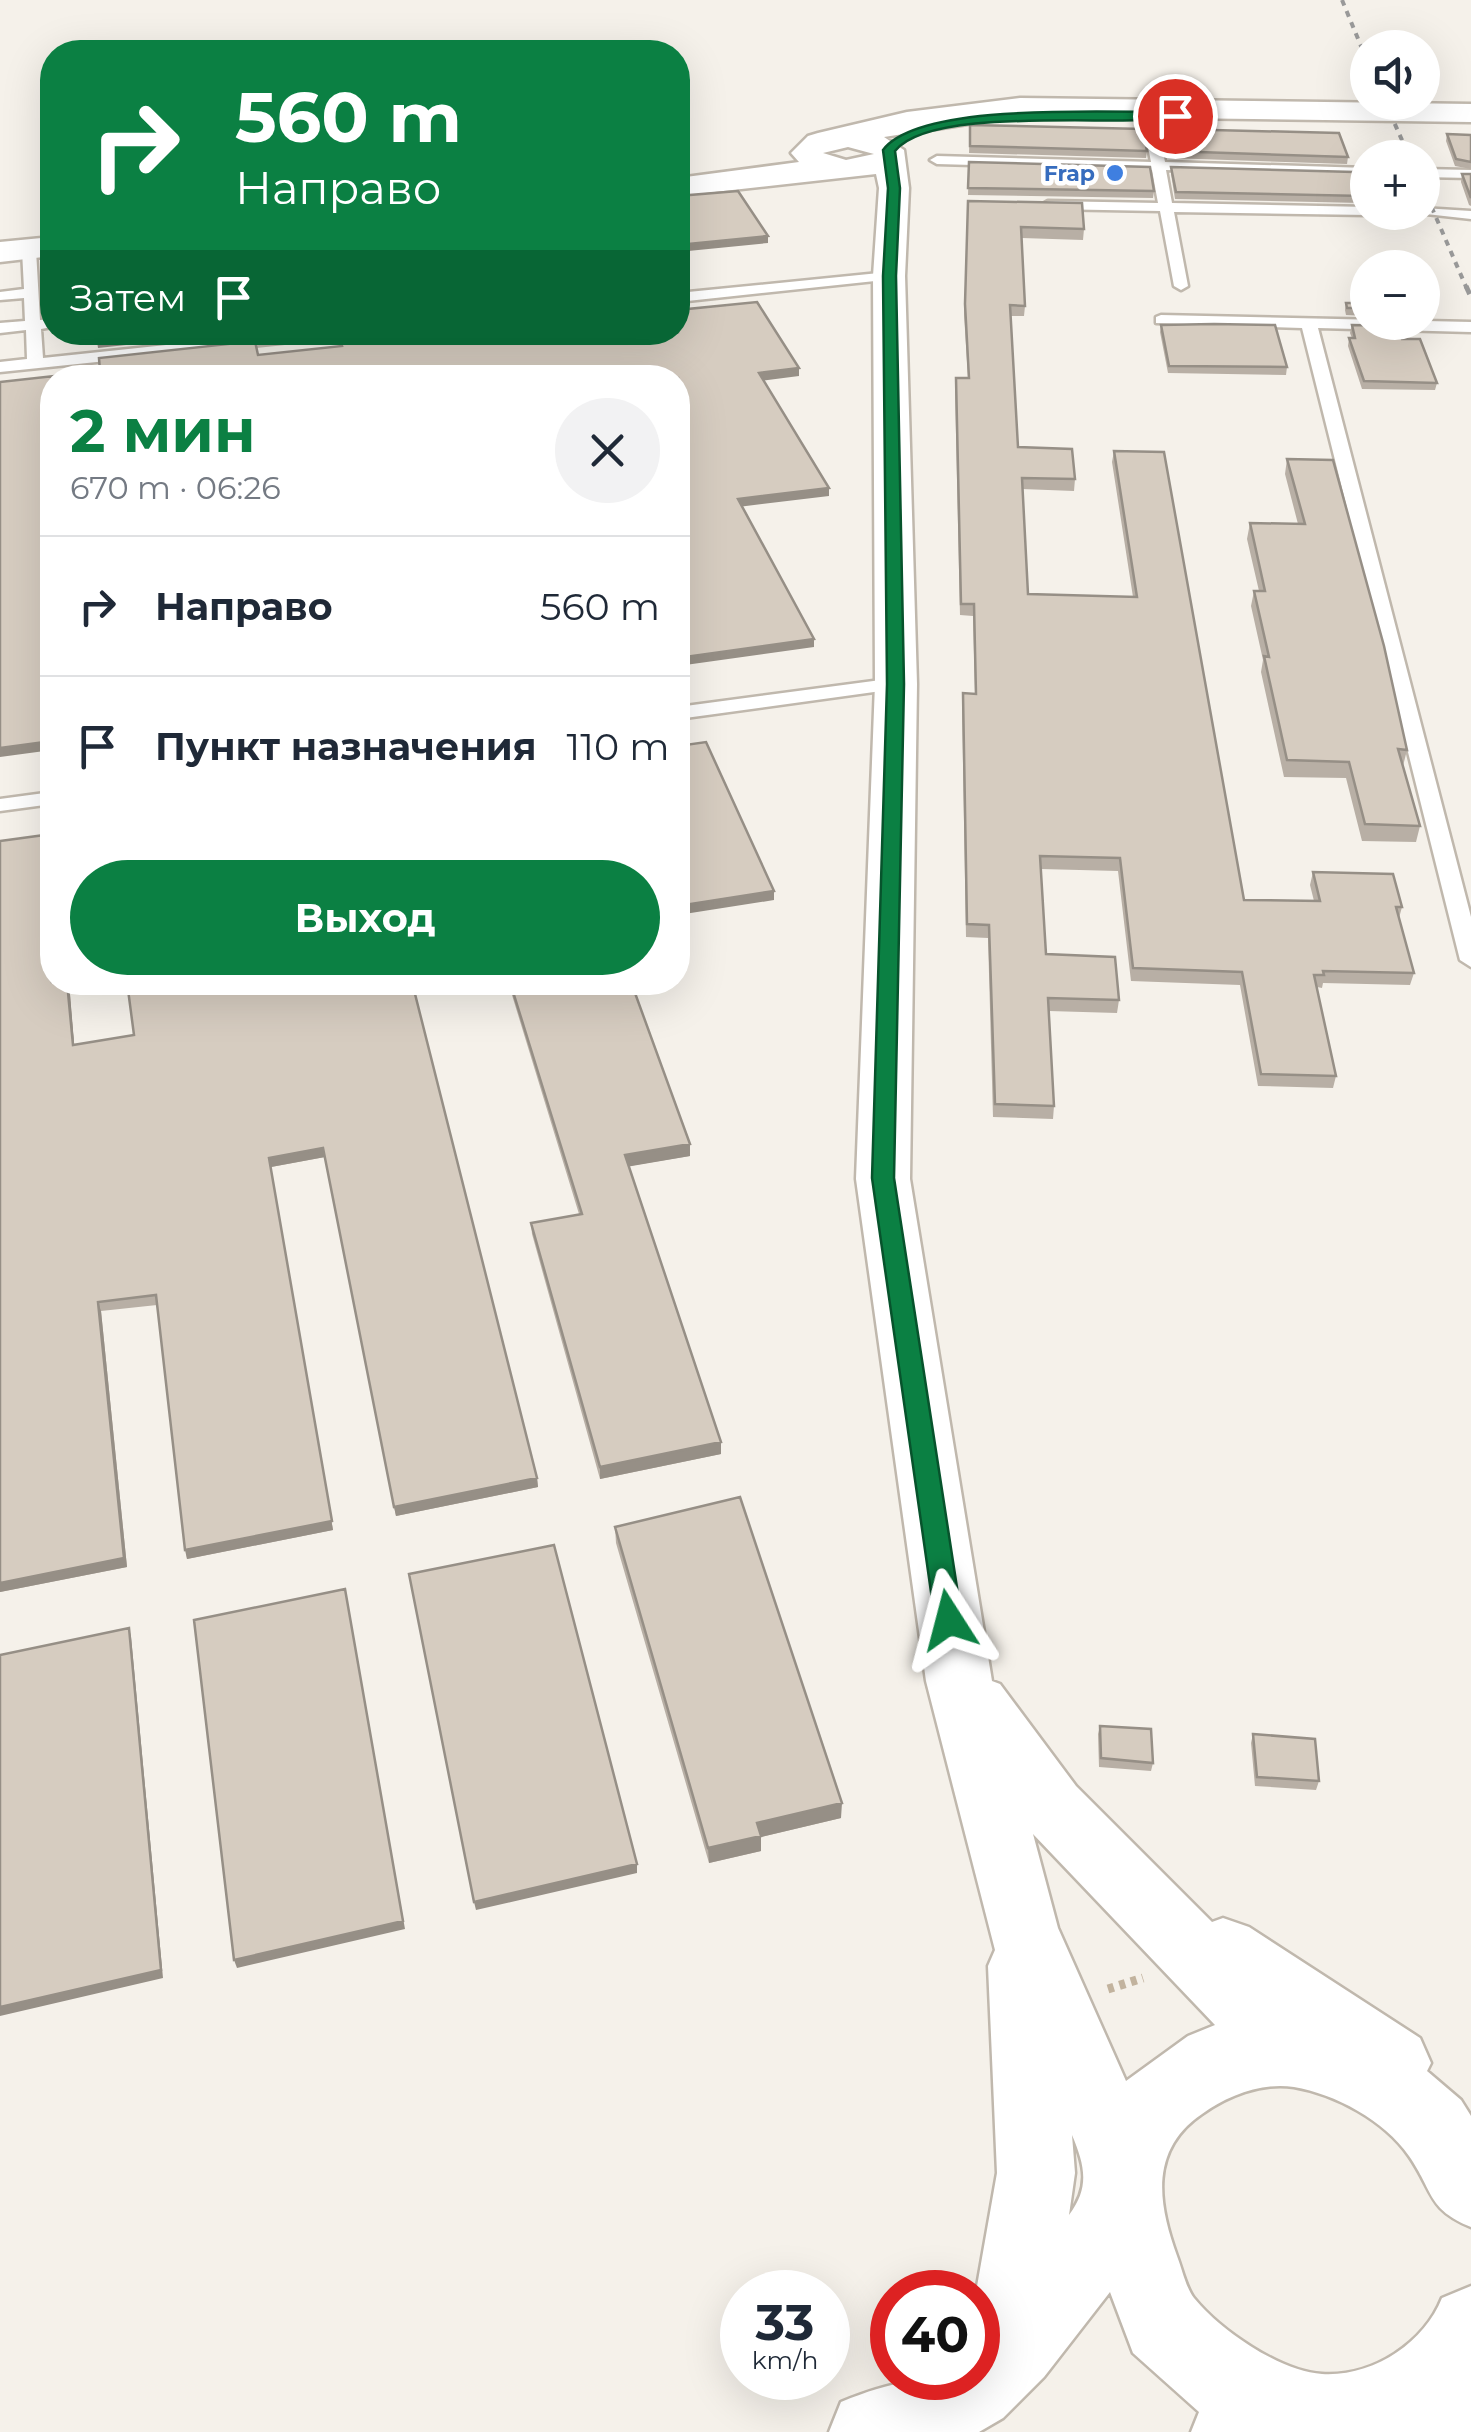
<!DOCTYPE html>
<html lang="ru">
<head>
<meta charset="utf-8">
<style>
  body { margin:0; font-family:Montserrat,sans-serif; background:#f2f2f3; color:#1f2937; height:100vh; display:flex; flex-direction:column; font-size:38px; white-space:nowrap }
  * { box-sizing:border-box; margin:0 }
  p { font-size:32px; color:#747a83 }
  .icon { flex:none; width:55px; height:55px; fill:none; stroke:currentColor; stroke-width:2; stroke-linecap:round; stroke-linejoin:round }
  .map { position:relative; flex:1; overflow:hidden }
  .panel { position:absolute; left:40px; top:365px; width:650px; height:630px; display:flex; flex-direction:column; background:#fff; border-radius:40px; box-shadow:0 10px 40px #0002 }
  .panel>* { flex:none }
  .banner { position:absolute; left:40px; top:40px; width:650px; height:305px; border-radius:40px; box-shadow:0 10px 40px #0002; background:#0b8043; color:#fff; overflow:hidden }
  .buttons { position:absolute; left:1350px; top:30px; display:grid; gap:20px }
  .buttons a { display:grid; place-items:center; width:90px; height:90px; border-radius:50%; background:#fff; box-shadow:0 10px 40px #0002; font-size:50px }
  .speed { position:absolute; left:720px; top:2270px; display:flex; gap:20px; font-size:50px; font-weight:700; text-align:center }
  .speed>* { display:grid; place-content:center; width:130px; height:130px; border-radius:50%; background:#fff; box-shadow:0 10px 40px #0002; line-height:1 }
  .speed small { font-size:25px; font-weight:400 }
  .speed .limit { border:15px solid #d22; background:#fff; color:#111 }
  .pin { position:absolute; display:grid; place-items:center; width:85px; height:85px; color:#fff; margin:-42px; border:5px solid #fff; border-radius:50%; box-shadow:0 2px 10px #0007 }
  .me { position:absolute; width:110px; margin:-55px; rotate:351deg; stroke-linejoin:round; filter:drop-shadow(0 0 8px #0008) }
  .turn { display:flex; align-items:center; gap:35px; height:210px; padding:0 30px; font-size:45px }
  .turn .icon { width:130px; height:130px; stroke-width:2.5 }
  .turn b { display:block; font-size:70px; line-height:85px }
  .then { display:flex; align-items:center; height:95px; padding:0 30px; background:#0003; gap:20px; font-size:38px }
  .round { display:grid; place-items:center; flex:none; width:105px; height:105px; border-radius:52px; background:#f2f2f3 }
  .headline { display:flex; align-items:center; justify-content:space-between; height:170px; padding:0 30px }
  h1 { font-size:60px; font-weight:700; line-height:75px; color:#0b8043 }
  .button { display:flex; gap:20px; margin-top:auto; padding:20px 30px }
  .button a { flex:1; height:115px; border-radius:60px; background:#0b8043; color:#fff; font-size:40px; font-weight:700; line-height:115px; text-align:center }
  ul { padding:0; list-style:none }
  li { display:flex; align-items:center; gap:30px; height:140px; padding:0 30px; border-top:2px solid #e0e1e3 }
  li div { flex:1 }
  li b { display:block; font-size:38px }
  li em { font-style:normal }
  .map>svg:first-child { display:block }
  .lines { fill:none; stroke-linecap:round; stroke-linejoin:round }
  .service-casing { stroke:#c0b8ad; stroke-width:5 }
  .tertiary-casing { stroke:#c0b8ad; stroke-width:5 }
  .path { stroke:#c2b39e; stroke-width:9; stroke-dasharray:6 6; stroke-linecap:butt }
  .service { fill:#fff; fill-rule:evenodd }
  .tertiary { fill:#fff; fill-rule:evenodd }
  .rail-far1 { stroke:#999; stroke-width:4; stroke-dasharray:6 6; stroke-linecap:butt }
  .rail { stroke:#999; stroke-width:5; stroke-dasharray:9 9; stroke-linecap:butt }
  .wall { fill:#b8afa5 }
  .shaded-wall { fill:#968f86 }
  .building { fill:#d6ccc0; stroke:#968f86; stroke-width:2.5 }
  .route { fill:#0b8043; stroke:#07532c; stroke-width:2.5 }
  .shop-dot { fill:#3f7fe0; stroke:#fff; stroke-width:4 }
  .labels { text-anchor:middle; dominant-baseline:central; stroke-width:9; stroke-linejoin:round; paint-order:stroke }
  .far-shop-label { font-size:22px; font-weight:bold; fill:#366cbe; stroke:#fff; text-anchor:end }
</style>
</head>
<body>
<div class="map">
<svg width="1471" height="2432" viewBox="0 0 1471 2432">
  <rect width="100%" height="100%" fill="#f5f1ea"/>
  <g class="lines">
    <g class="service-casing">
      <path id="service" d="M1151 122 1158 126 1165 162 1368 168V176L1166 170 1172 203 1368 207V212H1374L1368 215 1174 212 1188 286 1181 290 1174 286 1160 211 1048 209 1041 205 1048 201 1158 203 1152 170 937 164 930 160 937 156 1151 162 1144 126Z
        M1422 169 1471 170V178L1422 177Z
        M1422 208 1471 211V219L1408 212H1422Z
        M29 246 36 250 40 320 52 319V327L41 329 43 358 288 332H344L337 337 0 372V362L27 359 26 330 0 333V323L25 321 24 298 0 300V292L24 289 22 250Z
        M889 272 894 273V279L678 302V293Z
        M1161 315 1471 322V332L1318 328 1471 917V967L1460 960 1302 328 1156 323V317Z
        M896 678 906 684 903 688 678 719V707Z
        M52 792V804L0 811V799Z"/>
    </g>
    <g class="tertiary-casing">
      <path id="tertiary" d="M1020 98 1471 104V122L1020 116 884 137 904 150 909 188 905 276 917 684 910 1179 992 1681 1000 1684 1076 1786 1212 1922 1223 1918 1249 1927 1420 2038 1431 2063 1427 2071 1461 2100 1471 2116V2227C1427 2209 1434 2192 1409 2156 1384 2120 1335 2094 1294 2087 1261 2082 1227 2096 1202 2114 1149 2150 1158 2204 1177 2256 1182 2269 1186 2288 1194 2298 1220 2330 1281 2372 1322 2374 1373 2377 1424 2343 1442 2298L1471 2286V2432H1191L1199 2412 1133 2353 1110 2292 1044 2377 1003 2418 979 2432H829L841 2402C895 2380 920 2378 978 2378L976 2292 997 2173 988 1966 995 1950 926 1681 856 1179 875 684 873 276 879 188 876 174 678 196V178L799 162 791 153 808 136 818 133 907 112ZM848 147 874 154 846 160 823 153ZM1033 1834 1215 2025 1188 2036 1126 2081 1058 1928ZM1072 2135C1085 2166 1090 2187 1069 2215L1075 2173Z
        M52 237V256L0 262V242Z"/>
    </g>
    <path class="path" d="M1108 1989 1143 1978"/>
    <use href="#service" class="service"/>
    <use href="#tertiary" class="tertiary"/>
    <path class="rail-far1" d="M1342 0 1368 63
      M1385 102 1410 158
      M1422 185 1467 289"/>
    <path class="rail" d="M1466 286 1471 297"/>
  </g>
  <path class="wall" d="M970 125 1147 151 1146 158 969 153Z
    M1165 130 1348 157 1347 164 1168 158 1164 136Z
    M1447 134 1471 135V169L1455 166 1446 141Z
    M969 162 1154 191 1153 198 968 195Z
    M1171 167 1363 196 1362 203 1175 199 1171 174Z
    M1462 174H1471V206L1469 205 1461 182Z
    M968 201 1084 229 1083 240 1022 238 1025 306 1024 316H1010L1018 447 1075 479 1074 491 1022 489 1028 594 1133 597 1112 462 1114 451 1244 900 1314 901 1310 885 1313 872 1402 907 1399 918 1414 973 1410 985 1323 983 1322 988 1317 987 1336 1076 1333 1088 1258 1086 1240 985 1131 981 1118 871 1041 869 1046 954 1119 1000 1117 1013 1049 1011 1054 1106 1053 1119 993 1117 988 938 966 937 962 705 963 693 975 694 973 616 960 615 955 389 956 378H968L964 314Z
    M1346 303H1368V316L1346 315 1345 310Z
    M1161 325 1287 367 1286 375 1168 373 1160 332Z
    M1352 325 1402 339 1437 383 1435 390 1362 389 1348 346 1349 338H1352L1350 333Z
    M1287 459 1407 750 1403 766 1420 826 1416 842 1362 841 1346 778 1284 777 1261 672 1263 660 1251 606 1254 591H1259L1247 539 1250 523 1298 524 1285 474Z
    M0 841 69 982 74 1045 134 1035 412 982 537 1478 538 1487 396 1516 325 1157 271 1167 333 1530 187 1559 157 1305 101 1311 127 1567 0 1592Z
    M508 982H631L690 1144V1156L629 1166 721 1454 600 1479 532 1234 531 1223 579 1214Z
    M615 1527 841 1818 761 1837V1851L709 1863 616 1543Z
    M1100 1726 1153 1763 1151 1771 1099 1767 1098 1734Z
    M1253 1734 1319 1781 1316 1790 1255 1786 1251 1743Z"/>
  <path class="shaded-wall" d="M768 236V243L678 252V245Z
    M175 332H248L98 348 97 341Z
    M799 368V376L759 381V373Z
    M829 488V496L738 507V499Z
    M814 639V647L678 666V658Z
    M52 741V750L0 757V748Z
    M774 891V900L678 915V906Z
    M67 982H69L75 1054 73 1045Z
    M690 1144V1156L626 1167 625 1155Z
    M323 1148 325 1157 271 1167 333 1530 187 1559 185 1550 269 1158Z
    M98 1302 101 1311 127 1567 0 1592V1583Z
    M721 1442V1454L600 1479V1467Z
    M537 1478 538 1487 396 1516 394 1507Z
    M345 1589 405 1929 237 1968 234 1960Z
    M129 1628 131 1637 163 1978 0 2016V2007Z
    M842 1803 841 1818 761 1837V1851L709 1863 708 1848 757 1823Z
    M637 1864V1873L476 1910 474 1902Z"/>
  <path class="building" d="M970 125 1143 129 1147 151 970 146Z
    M1173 129 1339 133 1348 157 1169 151 1165 130Z
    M1447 134 1471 135V162L1456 159Z
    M969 162 1150 167 1154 191 968 188Z
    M1171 167 1354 172 1363 196 1176 192Z
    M1462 174H1471V198Z
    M738 191 768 236 678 245V196Z
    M968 201 1082 203 1084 229 1021 227 1025 306 1010 305 1018 447 1072 449 1075 479 1022 478 1028 594 1137 597 1114 451 1164 452 1244 900 1320 901 1313 872 1393 874 1402 907H1396L1414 973 1323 971 1324 975H1314L1336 1076 1261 1074 1242 972 1133 968 1120 858 1040 856 1046 954 1115 957 1119 1000 1048 998 1054 1106 995 1104 989 925 967 924 963 693 976 694 974 604H961L956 378H969L965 304Z
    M757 302 799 368 759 373 829 488 738 499 814 639 678 658V378H52V741L0 748V382L100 371 99 358 255 341 258 355 342 346 338 332H678V310Z
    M1346 303H1368V308H1347Z
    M1214 324 1275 325 1287 367 1169 366 1161 325Z
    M1352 325 1398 326 1402 339H1420L1437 383 1364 381 1349 338H1355Z
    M96 332H175L97 341Z
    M1287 459 1333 460 1384 646 1407 750 1398 749 1420 826 1365 824 1349 762 1287 760 1264 656 1269 657 1254 591H1265L1250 523 1305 524Z
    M706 742 774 891 678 906V746Z
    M52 834V982H67L73 1045 134 1035 127 982H412L537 1478 394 1507 323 1148 269 1158 332 1521 185 1550 156 1295 98 1302 124 1558 0 1583V841Z
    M510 982H631L690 1144 625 1155 721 1442 600 1467 531 1223 582 1214Z
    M740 1497 842 1803 757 1823 761 1836 708 1848 615 1527Z
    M554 1545 637 1864 474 1902 409 1574Z
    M345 1589 403 1921 234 1960 194 1620Z
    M129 1628 161 1970 0 2007V1655Z
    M1100 1726 1151 1729 1153 1763 1101 1758Z
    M1253 1734 1315 1739 1319 1781 1257 1777Z"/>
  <path class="route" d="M1175 112 1179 118C1118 127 932 105 895 151L900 188 896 276 904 684 894 1178 962 1620 958 1628H939L935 1620 872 1178 887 684 883 276 888 188 883 150C920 101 1112 113 1175 112Z"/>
  <circle class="shop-dot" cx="1115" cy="173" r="10"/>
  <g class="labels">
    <g class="far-shop-label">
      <text x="1095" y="173">Frap</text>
    </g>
  </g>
</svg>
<div class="buttons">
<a><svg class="icon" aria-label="sound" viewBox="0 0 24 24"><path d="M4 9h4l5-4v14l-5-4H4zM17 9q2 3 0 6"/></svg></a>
<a>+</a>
<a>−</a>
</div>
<div class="speed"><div>33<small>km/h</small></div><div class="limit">40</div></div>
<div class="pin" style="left:1175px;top:116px;background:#d93025"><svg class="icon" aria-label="arrive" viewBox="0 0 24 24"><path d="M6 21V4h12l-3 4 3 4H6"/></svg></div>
<svg class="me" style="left:949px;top:1620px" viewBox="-20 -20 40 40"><path d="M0-17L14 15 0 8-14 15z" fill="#0b8043" stroke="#fff" stroke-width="4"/></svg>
<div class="banner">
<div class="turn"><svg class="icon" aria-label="right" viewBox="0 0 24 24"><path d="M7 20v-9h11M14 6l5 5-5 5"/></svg><div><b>560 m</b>Направо</div></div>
<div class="then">Затем<svg class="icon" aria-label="arrive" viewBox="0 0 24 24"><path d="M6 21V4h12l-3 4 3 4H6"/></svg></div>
</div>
<section class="panel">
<div class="headline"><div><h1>2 мин</h1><p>670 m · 06:26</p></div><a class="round"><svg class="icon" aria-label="close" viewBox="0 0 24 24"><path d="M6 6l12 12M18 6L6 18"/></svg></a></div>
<ul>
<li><svg class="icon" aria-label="right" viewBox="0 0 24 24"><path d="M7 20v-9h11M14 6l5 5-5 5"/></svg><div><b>Направо</b></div><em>560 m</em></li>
<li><svg class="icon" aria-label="arrive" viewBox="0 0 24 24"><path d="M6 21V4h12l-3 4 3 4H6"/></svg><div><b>Пункт назначения</b></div><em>110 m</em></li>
</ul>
<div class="button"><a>Выход</a></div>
</section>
</div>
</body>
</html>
